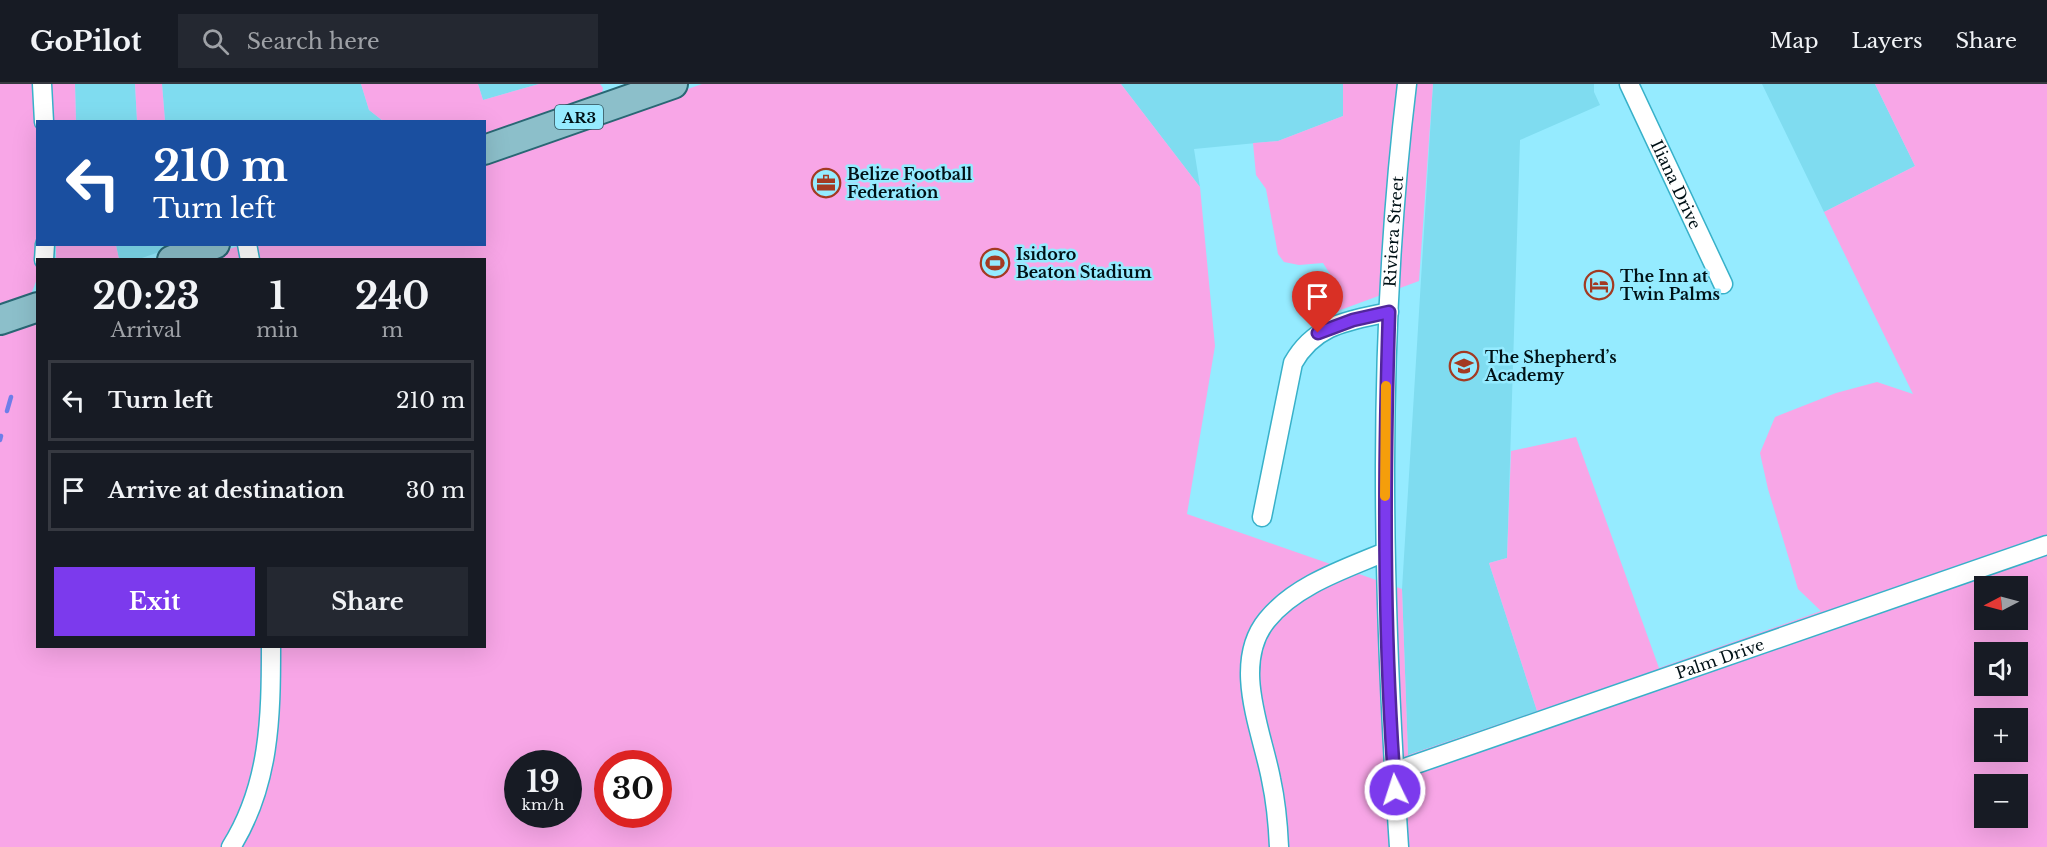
<!DOCTYPE html>
<html lang="en">
<head>
<meta charset="utf-8">
<style>
  body { margin:0; font-family:"Libre Baskerville",serif; background:#242831; color:#f1f3f6; height:100vh; display:flex; flex-direction:column; font-size:22px; white-space:nowrap }
  * { box-sizing:border-box; margin:0 }
  p { font-size:20px; color:#9ea1a6 }
  .icon { flex:none; width:33px; height:33px; fill:none; stroke:currentColor; stroke-width:2; stroke-linecap:round; stroke-linejoin:round }
  .map { position:relative; flex:1; overflow:hidden }
  .panel { position:absolute; left:36px; top:174px; width:450px; height:390px; display:flex; flex-direction:column; background:#171b24; border-radius:0px; box-shadow:0 6px 24px #0002 }
  .panel>* { flex:none }
  .hud { position:absolute; left:36px; top:36px; width:450px; height:126px; border-radius:0px; box-shadow:0 6px 24px #0002; background:#1a4fa0; color:#fff; overflow:hidden }
  .needle { width:39px; rotate:264deg }
  .buttons { position:absolute; left:1974px; top:492px; display:grid; gap:12px }
  .buttons a { display:grid; place-items:center; width:54px; height:54px; border-radius:0px; background:#171b24; box-shadow:0 6px 24px #0002; font-size:30px }
  .speed { position:absolute; left:504px; top:666px; display:flex; gap:12px; font-size:30px; font-weight:700; text-align:center }
  .speed>* { display:grid; place-content:center; width:78px; height:78px; border-radius:50%; background:#171b24; box-shadow:0 6px 24px #0002; line-height:1 }
  .speed small { font-size:15px; font-weight:400 }
  .speed .limit { border:9px solid #d22; background:#fff; color:#111 }
  .pin { position:absolute; display:grid; place-items:center; width:51px; height:51px; color:#fff; margin:-62px -26px; border-radius:50% 50% 50% 0; rotate:-45deg; box-shadow:0 0 6px #0007 }
  .pin .icon { rotate:45deg }
  .me { position:absolute; width:66px; margin:-33px; rotate:356deg; stroke-linejoin:round; filter:drop-shadow(0 0 4px #0008) }
  .turn { display:flex; align-items:center; gap:21px; height:126px; padding:0 18px; font-size:27px }
  .turn .icon { width:78px; height:78px; stroke-width:2.5 }
  .turn b { display:block; font-size:42px; line-height:51px }
  .eta { display:flex; justify-content:space-evenly; align-items:center; height:102px; text-align:center }
  .eta b { font-size:36px; font-weight:800; line-height:42px }
  .cta { display:flex; gap:12px; margin-top:auto; padding:12px 18px }
  .cta a { flex:1; height:69px; border-radius:0px; background:#7c3aed; color:#fff; font-size:24px; font-weight:800; line-height:69px; text-align:center }
  .cta a+a { background:#242831; color:#f1f3f6 }
  ul { padding:0; list-style:none }
  li { display:flex; align-items:center; gap:18px; height:81px; margin:0 12px 9px; padding:0 6px; border:3px solid #363941; border-radius:0px }
  li div { flex:1 }
  li b { display:block; font-size:22px }
  li em { font-style:normal }
  header { display:flex; align-items:center; gap:36px; box-sizing:border-box; height:84px; padding:0 30px; background:#171b24; border-bottom:2px solid #363941 }
  header strong { font-size:28px }
  nav { display:flex; gap:33px; margin-inline-start:auto; font-size:21px }
  .search { width:420px; height:54px; background:#242831; display:flex; align-items:center; gap:15px; box-sizing:border-box; padding:0 21px; border-radius:0px; color:#9ea1a6; font-size:22px }
  .map>svg:first-child { display:block }
  .built { fill:#7fdcf0 }
  .green { fill:#f8a6e7; fill-rule:evenodd }
  .lines { fill:none; stroke-linecap:round; stroke-linejoin:round }
  .stream { stroke:#6d7ee9; stroke-width:4.5 }
  .minor-casing { stroke:#38b1c9; stroke-width:21 }
  .primary-casing { stroke:#296774; stroke-width:32 }
  .minor { stroke:#fff; stroke-width:18 }
  .primary { stroke:#8cbfca; stroke-width:28 }
  .route-casing { stroke:#51269a; stroke-width:15 }
  .route { stroke:#7c3aed; stroke-width:10 }
  .slow { stroke:#f59e0b; stroke-width:10 }
  .labels { text-anchor:middle; dominant-baseline:central; stroke-width:5; stroke-linejoin:round; paint-order:stroke }
  .shield { fill:#95ebff; stroke:#2d525c; stroke-width:1.5 }
  .shield-label { font-size:15px; font-weight:bold; fill:#001116 }
  .poi-label { font-size:16px; font-weight:bold; fill:#001116; stroke:#95ebff; text-anchor:start }
  .street-label { font-size:16px; fill:#001116; stroke:#95ebff }
</style>
</head>
<body>
<header>
<strong>GoPilot</strong>
<div class="search"><svg class="icon" aria-label="search" viewBox="0 0 24 24"><circle cx="10" cy="10" r="6"/><path d="M15 15l6 6"/></svg>Search here</div>
<nav><a>Map</a><a>Layers</a><a>Share</a></nav>
</header>
<div class="map">
<svg width="2047" height="763" viewBox="0 0 2047 763">
  <rect width="100%" height="100%" fill="#95ebff"/>
  <path class="built" d="M75 0H135L137 37H76Z
    M162 0H361L369 26 383 37H165Z
    M478 0H539L483 16Z
    M1121 0H1343V32L1278 57 1194 65 1200 103Z
    M1433 0H1594V8L1600 21 1520 56 1507 474 1489 479 1537 627 1408 671 1402 505Z
    M1762 0H1875L1915 82 1824 128Z
    M116 161H172L174 163 139 175H119Z"/>
  <path class="green" d="M0 0H75L76 37 38 38 37 195 30 213 0 224Z
    M135 0H162L165 37H137Z
    M361 0H478L483 16 539 0H600L603 4 601 15 485 56 484 38 383 37 369 26Z
    M702 0H1121L1200 103 1215 262 1187 430 1402 505 1408 671 1537 627 1489 479 1507 474 1511 367 1576 353 1659 584 1821 527 1798 505 1768 405 1760 369 1775 333 1836 309 1877 298 1913 310 1824 128 1915 82 1875 0H2047V763H0V246L37 233 38 562H484V176L201 175 244 160H484L485 76ZM1984 502H2018V536H1984ZM1984 568H2018V602H1984ZM1984 634H2018V668H1984ZM518 680H568V730H518ZM608 680H658V730H608ZM1984 700H2018V734H1984Z
    M1343 0H1433L1419 197 1335 228 1334 196 1323 179 1299 181 1284 178 1278 170 1266 105 1256 91 1253 59 1278 57 1343 32Z
    M56 161H116L119 175H56Z"/>
  <g class="lines">
    <path class="stream" d="M7 327 11 313
      M0 356 1 352"/>
    <g class="minor-casing">
      <g id="minor">
        <path d="M42 0 44 38"/>
        <path id="s1" d="M1629 0 1723 200"/>
        <path d="M247 160 250 176"/>
        <path d="M44 176 45 160"/>
        <path d="M1262 433 1293 279C1315 240 1348 237 1389 228"/>
        <path id="s2" d="M1393 688 2047 461"/>
        <path d="M231 763C270 701 271 633 271 562"/>
        <path d="M1279 763C1278 740 1276 718 1271 695 1262 647 1231 580 1267 536 1295 501 1345 485 1385 468"/>
        <path id="s3" d="M1399 763C1382 509 1376 253 1407 0"/>
      </g>
    </g>
    <g class="primary-casing">
      <path id="primary" d="M484 66 673 0
        M172 176 215 160
        M0 236 38 223"/>
    </g>
    <use href="#minor" class="minor"/>
    <use href="#primary" class="primary"/>
  </g>
  <g class="lines">
    <g class="route-casing">
      <path id="route" d="M1318 249 1353 236 1389 228C1384 387 1383 547 1395 706"/>
    </g>
    <use href="#route" class="route"/>
    <path class="slow" d="M1385 412 1386 302"/>
  </g>
  <defs>
    <g id="office-ring" transform="scale(1.5)"><circle r="9.5" fill="#95ebff" stroke="#a33a22" stroke-width="1.5"/><path d="M-6-3h4V-5.5h4V-3h4V5H-6ZM-1-4.5V-3h2v-1.5ZM-6 0V1H6V0Z" fill="#a33a22"/></g>
    <g id="stadium-ring" transform="scale(1.5)"><circle r="9.5" fill="#95ebff" stroke="#a33a22" stroke-width="1.5"/><path d="M0-5a6.5 5 0 1 0 0 10a6.5 5 0 1 0 0-10ZM-3.5-1.8h7v3.6h-7Z" fill="#a33a22"/></g>
    <g id="hotel-ring" transform="scale(1.5)"><circle r="9.5" fill="#95ebff" stroke="#a33a22" stroke-width="1.5"/><path d="M-6-4.5h1.5V1H6V5H4.5V3h-9V5H-6ZM-4 0a1.8 1.8 0 1 1 3.6 0ZM.5 0V-2.5h3Q6-2.5 6 0Z" fill="#a33a22"/></g>
    <g id="school-ring" transform="scale(1.5)"><circle r="9.5" fill="#95ebff" stroke="#a33a22" stroke-width="1.5"/><path d="M0-5L7-2L0 1L-7-2ZM-4 1L0 2.5L4 1V4Q0 6-4 4Z" fill="#a33a22"/></g>
  </defs>
  <g fill-rule="evenodd">
    <use href="#office-ring" x="826" y="99"/>
    <use href="#stadium-ring" x="995" y="179"/>
    <use href="#hotel-ring" x="1599" y="201"/>
    <use href="#school-ring" x="1464" y="282"/>
  </g>
  <g class="labels">
    <rect class="shield" x="555" y="21" width="48" height="24" rx="4.5"/>
    <g class="shield-label">
      <text x="579" y="33">AR3</text>
    </g>
    <g class="poi-label">
      <text x="847" y="90">Belize Football<tspan x="847" dy="18">Federation</tspan></text>
      <text x="1016" y="170">Isidoro<tspan x="1016" dy="18">Beaton Stadium</tspan></text>
      <text x="1620" y="192">The Inn at<tspan x="1620" dy="18">Twin Palms</tspan></text>
      <text x="1485" y="273">The Shepherd’s<tspan x="1485" dy="18">Academy</tspan></text>
    </g>
    <g class="street-label">
      <text stroke="none"><textPath href="#s1" startOffset="111">Iliana Drive</textPath></text>
      <text stroke="none"><textPath href="#s3" startOffset="616">Riviera Street</textPath></text>
      <text stroke="none"><textPath href="#s2" startOffset="346">Palm Drive</textPath></text>
    </g>
  </g>
</svg>
<div class="buttons">
<a><svg class="needle" viewBox="-14 -14 28 28"><path d="M0-13l5 13h-10z" fill="#e53935"/><path d="M0 13l5-13h-10z" fill="#9ea1a6"/></svg></a>
<a><svg class="icon" aria-label="sound" viewBox="0 0 24 24"><path d="M4 9h4l5-4v14l-5-4H4zM17 9q2 3 0 6"/></svg></a>
<a>+</a>
<a>−</a>
</div>
<div class="speed"><div>19<small>km/h</small></div><div class="limit">30</div></div>
<div class="pin" style="left:1318px;top:249px;background:#d93025"><svg class="icon" aria-label="arrive" viewBox="0 0 24 24"><path d="M6 21V4h12l-3 4 3 4H6"/></svg></div>
<svg class="me" style="left:1395px;top:706px" viewBox="-20 -20 40 40"><circle r="17" fill="#7c3aed" stroke="#fff" stroke-width="3"/><path d="M0-11L8 9 0 5-8 9z" fill="#fff"/></svg>
<div class="hud">
<div class="turn"><svg class="icon" aria-label="left" viewBox="0 0 24 24"><path d="M17 20v-9H6M10 6l-5 5 5 5"/></svg><div><b>210 m</b>Turn left</div></div>
</div>
<section class="panel">
<div class="eta">
<div><b>20:23</b><p>Arrival</p></div>
<div><b>1</b><p>min</p></div>
<div><b>240</b><p>m</p></div>
</div>
<ul>
<li><svg class="icon" aria-label="left" viewBox="0 0 24 24"><path d="M17 20v-9H6M10 6l-5 5 5 5"/></svg><div><b>Turn left</b></div><em>210 m</em></li>
<li><svg class="icon" aria-label="arrive" viewBox="0 0 24 24"><path d="M6 21V4h12l-3 4 3 4H6"/></svg><div><b>Arrive at destination</b></div><em>30 m</em></li>
</ul>
<div class="cta"><a>Exit</a><a>Share</a></div>
</section>
</div>
</body>
</html>
